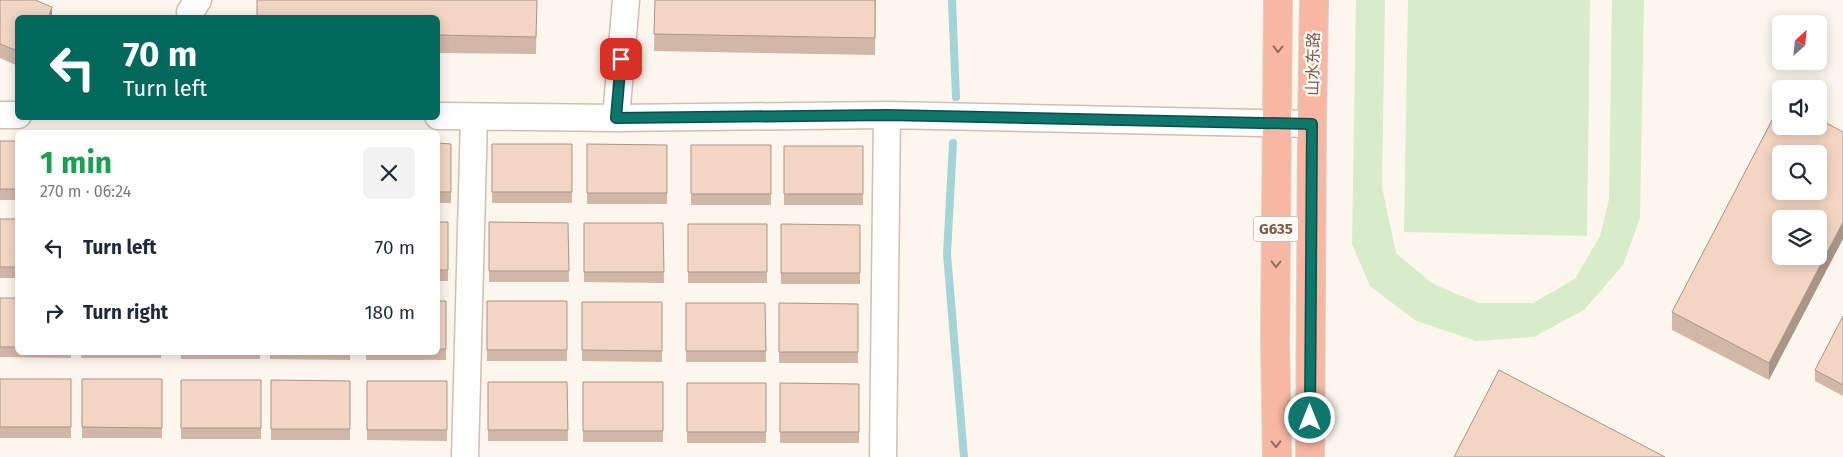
<!DOCTYPE html>
<html lang="en">
<head>
<meta charset="utf-8">
<style>
  body { margin:0; font-family:"Fira Sans","Noto Sans SC",sans-serif; background:#f2f2f3; color:#1f2937; height:100vh; display:flex; flex-direction:column; font-size:19px; white-space:nowrap }
  * { box-sizing:border-box; margin:0 }
  p { font-size:16px; color:#747a83 }
  .icon { flex:none; width:28px; height:28px; fill:none; stroke:currentColor; stroke-width:2; stroke-linecap:round; stroke-linejoin:round }
  .map { position:relative; flex:1; overflow:hidden }
  .sheet { position:absolute; left:15px; top:130px; width:425px; height:225px; display:flex; flex-direction:column; background:#fff; border-radius:8px; box-shadow:0 2px 12px #0003 }
  .sheet>* { flex:none }
  .banner { position:absolute; left:15px; top:15px; width:425px; height:105px; border-radius:8px; box-shadow:0 2px 12px #0003; background:#00695c; color:#fff; overflow:hidden }
  .needle { width:32px; rotate:27deg }
  .fabs { position:absolute; left:1772px; top:15px; display:grid; gap:10px }
  .fabs a { display:grid; place-items:center; width:55px; height:55px; border-radius:8px; background:#fff; box-shadow:0 2px 12px #0003; font-size:25px }
  .pin { position:absolute; display:grid; place-items:center; width:42px; height:42px; color:#fff; margin:-21px; border-radius:10px; box-shadow:0 2px 8px #0006 }
  .me { position:absolute; width:55px; margin:-28px; rotate:0deg; stroke-linejoin:round; filter:drop-shadow(0 0 4px #0008) }
  .turn { display:flex; align-items:center; gap:18px; height:105px; padding:0 25px; font-size:22px }
  .turn .icon { width:65px; height:65px; stroke-width:2.5 }
  .turn b { display:block; font-size:35px; line-height:42px }
  .round { display:grid; place-items:center; flex:none; width:52px; height:52px; border-radius:8px; background:#f2f2f3 }
  .overview { display:flex; align-items:center; justify-content:space-between; height:85px; padding:0 25px }
  h1 { font-size:30px; font-weight:700; line-height:38px; color:#1e9e55 }
  ul { padding:0; list-style:none }
  li { display:flex; align-items:center; gap:15px; height:65px; padding:0 25px }
  li div { flex:1 }
  li b { display:block; font-size:19px }
  li em { font-style:normal }
  .map>svg:first-child { display:block }
  .green { fill:#d8ecc9 }
  .lines { fill:none; stroke-linecap:round; stroke-linejoin:round }
  .stream { stroke:#a5d3da; stroke-width:8 }
  .minor-casing { stroke:#d1beb0; stroke-width:29 }
  .highway-casing { stroke:#dad1cd; stroke-width:30 }
  .minor { stroke:#fff; stroke-width:26 }
  .highway { stroke:#f7b7a3; stroke-width:28 }
  .wall { fill:#d1b7a8 }
  .shaded-wall { fill:#aa9588 }
  .building { fill:#f3d5c3; stroke:#aa9588; fill-rule:evenodd }
  .oneway { stroke:#936e5e }
  .route-casing { stroke:#0a4d48; stroke-width:12 }
  .route { stroke:#0f766e; stroke-width:9 }
  .labels { text-anchor:middle; dominant-baseline:central; stroke-width:4.5; stroke-linejoin:round; paint-order:stroke }
  .shield { fill:#fffaf3; stroke:#a28b7f; stroke-width:1 }
  .shield-label { font-size:15px; font-weight:bold; fill:#7a5c4d }
  .street-label { font-size:16px; fill:#7a5c4d; stroke:#fffaf3 }
</style>
</head>
<body>
<div class="map">
<svg width="1843" height="457" viewBox="0 0 1843 457">
  <rect width="100%" height="100%" fill="#fdf6ec"/>
  <path class="green" d="M1356 0H1385L1382 187 1396 253 1433 284 1479 303H1533L1575 279 1600 236 1609 199 1612 0H1644L1640 218 1623 265 1584 310 1534 337 1476 341 1416 321 1370 286 1352 244Z
    M1408 0H1590L1587 236 1404 232Z"/>
  <g class="lines">
    <path class="stream" d="M952 0 956 97
      M953 143 947 254 964 457"/>
    <g class="minor-casing">
      <path id="minor" d="M191 18 190 12 198 0
        M0 115H18
        M438 116 616 118 887 115 1312 124
        M616 118 626 0
        M465 457 474 117
        M883 457 887 115"/>
    </g>
    <g class="highway-casing">
      <path id="highway" d="M1277 457 1275 337 1278 0
        M1310 457 1312 124 1314 0"/>
    </g>
    <use href="#minor" class="minor"/>
    <use href="#highway" class="highway"/>
  </g>
  <path class="wall" d="M0 0 52 18H18V66L0 58Z
    M537 0 536 54 438 53V18Z
    M655 0H876L875 55 654 51Z
    M1781 103 1769 380 1672 330V312Z
    M0 141H18V200H0Z
    M438 143 451 144V203H438Z
    M492 144H572V203H492Z
    M587 144 667 145V204H587Z
    M691 145H771V205H691Z
    M784 146H863V205H784Z
    M0 219H18V278H0Z
    M438 222H448V281H438Z
    M489 222 568 223 569 282H489Z
    M584 223H663L664 283 584 282Z
    M688 224H767V283H688Z
    M781 224 860 225V284H781Z
    M0 298H18V352H71V358L0 357Z
    M438 301H446V360H366V352H438Z
    M487 301H567V361H487Z
    M582 302H662V362L582 361Z
    M686 303H765L766 362H686Z
    M779 303 858 304V363H779Z
    M1843 316V396L1815 381V370Z
    M81 352H161V358H81Z
    M181 352H260V359H181Z
    M270 352H350V360L270 359Z
    M0 379H71V438H0Z
    M82 379H162V438H82Z
    M181 380H261V439H181Z
    M271 380 350 381V440H271Z
    M367 381H447V441L367 440Z
    M488 382H567L568 441H488Z
    M583 382H663V442H583Z
    M687 383H766V443H687Z
    M780 383 859 384V443H780Z"/>
  <path class="shaded-wall" d="M52 7V18H48Z
    M1843 222V239L1769 380V363Z"/>
  <path class="building" d="M0 0H35L52 7 48 18H18V51L0 44Z
    M257 0H537L536 37 438 35V18H257Z
    M655 0H875V38L654 34Z
    M1781 103V126H1819V119L1843 132V222L1769 363 1672 312ZM1781 154H1819V191H1781ZM1781 219H1819V256H1781Z
    M0 141H18V189H0Z
    M438 143 451 144V192H438Z
    M492 144H572V192H492Z
    M587 144 667 145V193H587Z
    M691 145H771V194H691Z
    M784 146H863V194H784Z
    M0 219H18V267H0Z
    M438 222H448V270H438Z
    M489 222 568 223 569 271H489Z
    M584 223H663L664 272H584Z
    M688 224H767V272H688Z
    M781 224 860 225V273H781Z
    M0 298H18V347H0Z
    M438 301H446V349H438Z
    M487 301H567V350H487Z
    M582 302H662V351L582 350Z
    M686 303H765L766 351H686Z
    M779 303 858 304V352H779Z
    M1843 316V385L1815 370Z
    M1499 370 1665 457H1454Z
    M0 379H71V427H0Z
    M82 379H162V428L82 427Z
    M181 380H261V428H181Z
    M271 380 350 381V429H271Z
    M367 381H447V430H367Z
    M488 382H567L568 430H488Z
    M583 382H663V431H583Z
    M687 383H766V432H687Z
    M780 383 859 384V432H780Z"/>
  <defs><path id="oneway-chevron" d="M-2-3.5L2.5 0L-2 3.5" fill="none" stroke-width="1.6" stroke-linecap="round" stroke-linejoin="round" transform="scale(1.25)"/></defs>
  <g class="oneway">
    <use href="#oneway-chevron" transform="translate(1278 49) rotate(91)"/>
    <use href="#oneway-chevron" transform="translate(1276 264) rotate(91)"/>
    <use href="#oneway-chevron" transform="translate(1276 444) rotate(89)"/>
  </g>
  <g class="lines">
    <g class="route-casing">
      <path id="route" d="M621 59 616 118 887 115 1312 124 1310 418"/>
    </g>
    <use href="#route" class="route"/>
  </g>
  <g class="labels">
    <rect class="shield" x="1253.5" y="216.5" width="45" height="25" rx="4"/>
    <g class="shield-label">
      <text x="1276" y="229">G635</text>
    </g>
    <g class="street-label">
      <text transform="translate(1313 64) rotate(-89)">山水东路</text>
    </g>
  </g>
</svg>
<div class="fabs">
<a><svg class="needle" viewBox="-14 -14 28 28"><path d="M0-13l5 13h-10z" fill="#e53935"/><path d="M0 13l5-13h-10z" fill="#747a83"/></svg></a>
<a><svg class="icon" aria-label="sound" viewBox="0 0 24 24"><path d="M4 9h4l5-4v14l-5-4H4zM17 9q2 3 0 6"/></svg></a>
<a><svg class="icon" aria-label="search" viewBox="0 0 24 24"><circle cx="10" cy="10" r="6"/><path d="M15 15l6 6"/></svg></a>
<a><svg class="icon" aria-label="layers" viewBox="0 0 24 24"><path d="M12 4l9 5-9 5-9-5zM3 14l9 5 9-5"/></svg></a>
</div>
<div class="pin" style="left:621px;top:59px;background:#d93025"><svg class="icon" aria-label="arrive" viewBox="0 0 24 24"><path d="M6 21V4h12l-3 4 3 4H6"/></svg></div>
<svg class="me" style="left:1310px;top:418px" viewBox="-20 -20 40 40"><circle r="17" fill="#0f766e" stroke="#fff" stroke-width="3"/><path d="M0-11L8 9 0 5-8 9z" fill="#fff"/></svg>
<div class="banner">
<div class="turn"><svg class="icon" aria-label="left" viewBox="0 0 24 24"><path d="M17 20v-9H6M10 6l-5 5 5 5"/></svg><div><b>70 m</b>Turn left</div></div>
</div>
<section class="sheet">
<div class="overview"><div><h1>1 min</h1><p>270 m · 06:24</p></div><a class="round"><svg class="icon" aria-label="close" viewBox="0 0 24 24"><path d="M6 6l12 12M18 6L6 18"/></svg></a></div>
<ul>
<li><svg class="icon" aria-label="left" viewBox="0 0 24 24"><path d="M17 20v-9H6M10 6l-5 5 5 5"/></svg><div><b>Turn left</b></div><em>70 m</em></li>
<li><svg class="icon" aria-label="right" viewBox="0 0 24 24"><path d="M7 20v-9h11M14 6l5 5-5 5"/></svg><div><b>Turn right</b></div><em>180 m</em></li>
</ul>
</section>
</div>
</body>
</html>
